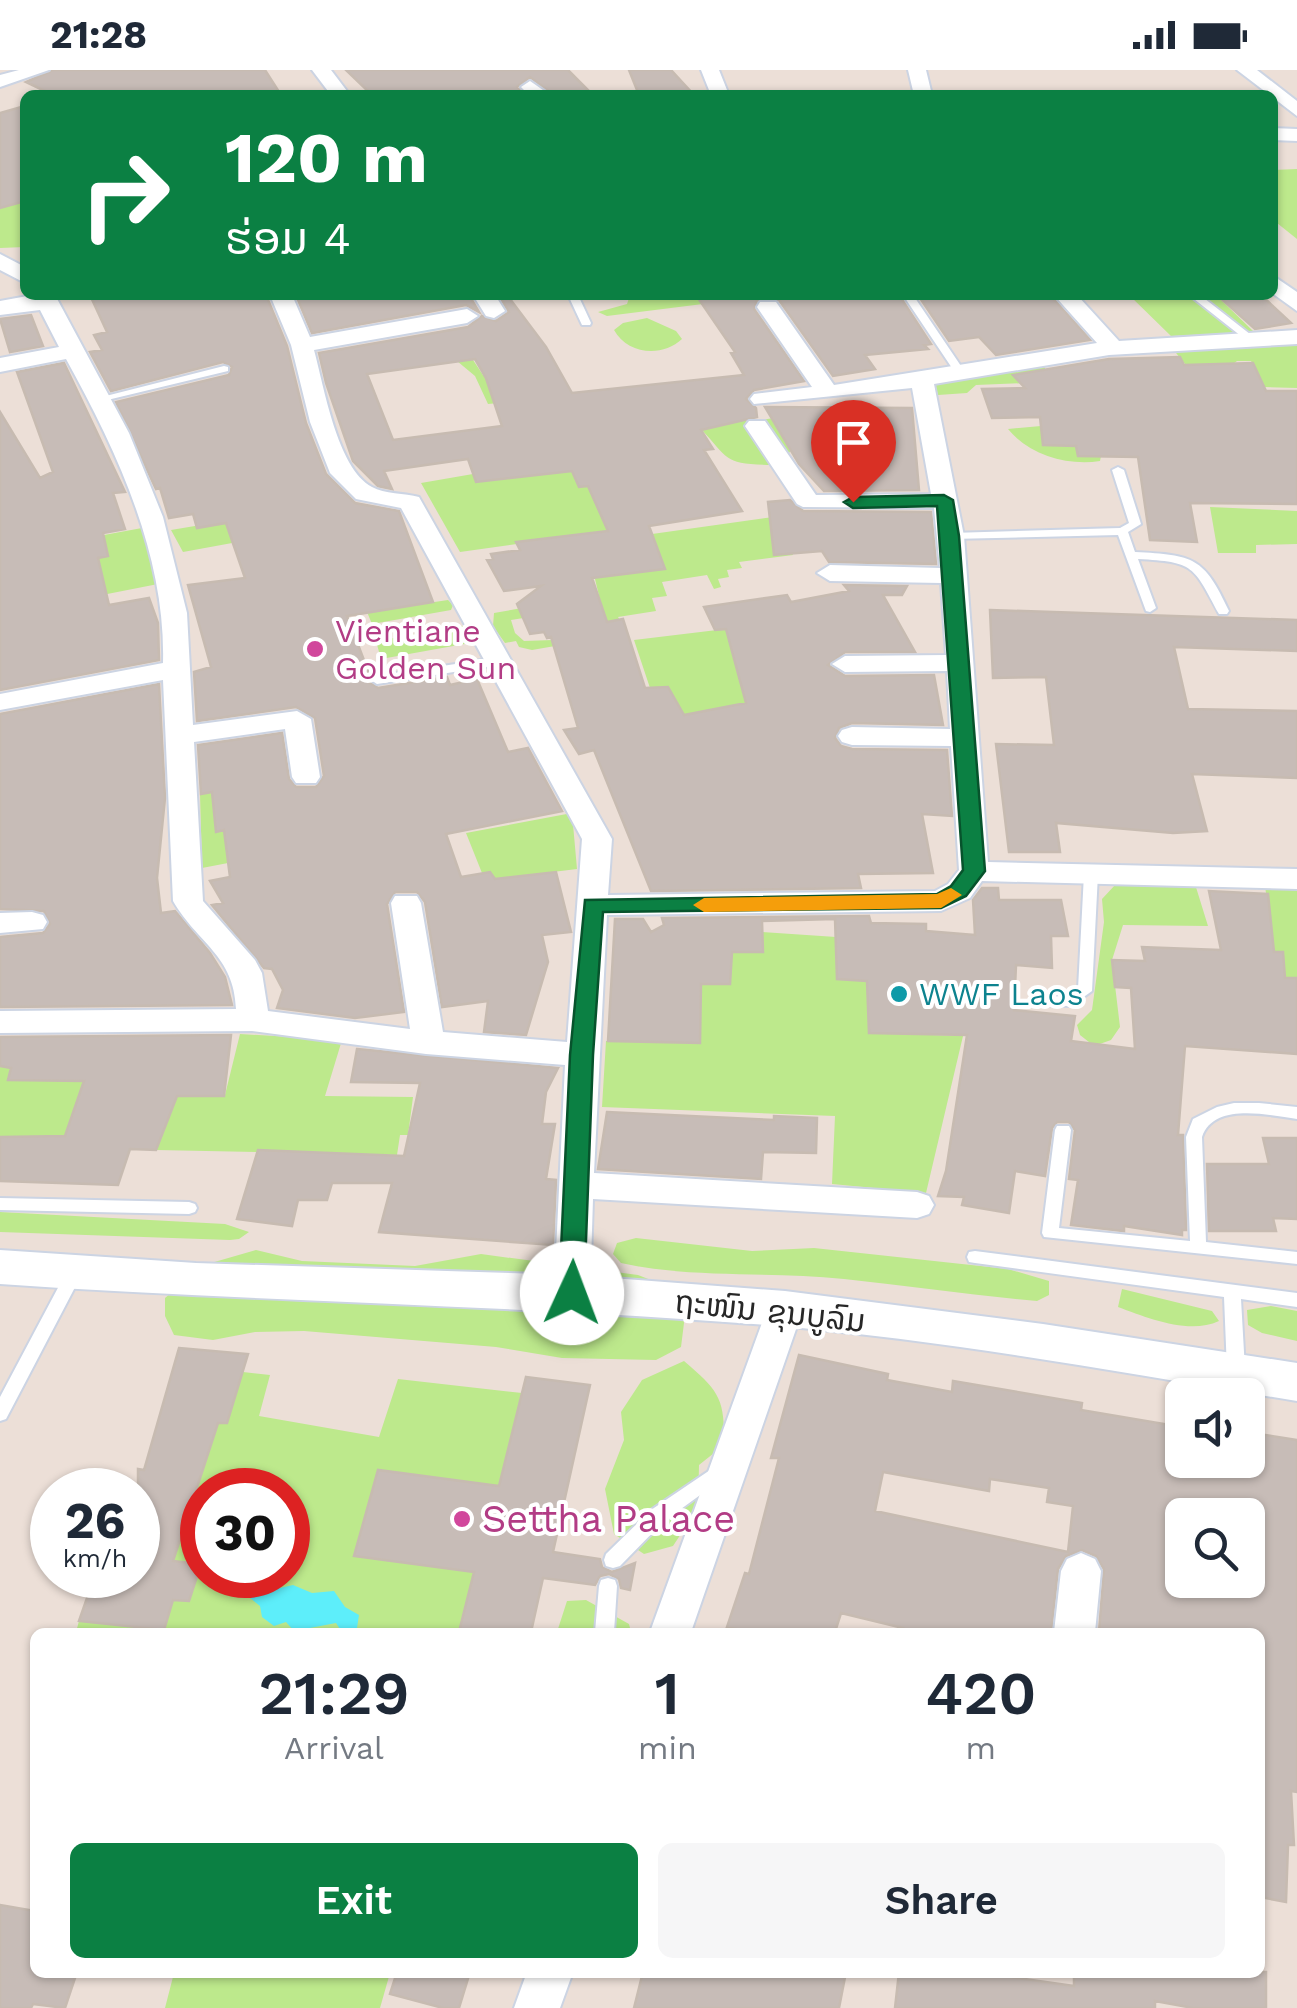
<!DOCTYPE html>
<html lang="en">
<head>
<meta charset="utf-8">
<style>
  body { margin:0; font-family:"Work Sans","Noto Sans Lao",sans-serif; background:#f6f6f7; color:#1f2937; height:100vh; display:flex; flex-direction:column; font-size:38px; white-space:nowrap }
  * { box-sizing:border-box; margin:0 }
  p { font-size:32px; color:#747a83 }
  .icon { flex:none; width:55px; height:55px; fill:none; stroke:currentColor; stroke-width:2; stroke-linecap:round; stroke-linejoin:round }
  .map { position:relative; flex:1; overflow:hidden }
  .panel { position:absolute; left:30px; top:1558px; width:1235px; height:350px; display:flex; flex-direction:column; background:#fff; border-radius:15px; box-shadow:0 2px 8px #0004 }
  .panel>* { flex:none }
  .top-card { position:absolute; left:20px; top:20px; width:1258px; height:210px; border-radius:15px; box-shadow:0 2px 8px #0004; background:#0b8043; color:#fff; overflow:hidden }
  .tools { position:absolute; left:1165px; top:1308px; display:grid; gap:20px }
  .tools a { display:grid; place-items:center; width:100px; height:100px; border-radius:15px; background:#fff; box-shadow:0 2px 8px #0004; font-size:50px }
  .speed { position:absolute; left:30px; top:1398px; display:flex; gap:20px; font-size:50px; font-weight:700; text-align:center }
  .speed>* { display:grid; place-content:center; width:130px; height:130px; border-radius:50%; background:#fff; box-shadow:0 2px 8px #0004; line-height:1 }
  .speed small { font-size:25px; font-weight:400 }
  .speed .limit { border:15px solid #d22; background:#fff; color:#111 }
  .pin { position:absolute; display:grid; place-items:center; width:85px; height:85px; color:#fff; margin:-102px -42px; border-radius:50% 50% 50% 0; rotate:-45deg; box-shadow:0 0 10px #0007 }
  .pin .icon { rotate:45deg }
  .me { position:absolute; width:110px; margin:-55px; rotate:2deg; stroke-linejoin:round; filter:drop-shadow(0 0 8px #0008) }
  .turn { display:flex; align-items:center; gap:35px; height:210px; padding:0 40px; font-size:45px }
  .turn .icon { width:130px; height:130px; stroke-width:2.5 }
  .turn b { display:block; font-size:70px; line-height:85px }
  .eta { display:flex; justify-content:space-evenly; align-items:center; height:170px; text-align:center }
  .eta b { font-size:60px; font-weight:600; line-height:70px }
  .cta { display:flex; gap:20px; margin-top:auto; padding:20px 40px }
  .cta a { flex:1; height:115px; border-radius:15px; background:#0b8043; color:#fff; font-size:40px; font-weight:600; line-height:115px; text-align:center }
  .cta a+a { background:#f6f6f7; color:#1f2937 }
  .status { display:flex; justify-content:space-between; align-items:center; height:70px; padding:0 50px; background:#fff; direction:ltr }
  .status svg { height:28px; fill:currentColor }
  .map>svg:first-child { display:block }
  .green { fill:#bde98c; fill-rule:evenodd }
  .water { fill:#5deefa }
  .building { fill:#c7bcb7; stroke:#c7bbb1; stroke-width:2.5; fill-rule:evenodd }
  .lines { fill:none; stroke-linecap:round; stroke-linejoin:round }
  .service-casing { stroke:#ccd4e3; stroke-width:4 }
  .minor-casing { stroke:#ccd4e3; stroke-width:4 }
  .tertiary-casing { stroke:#ccd4e3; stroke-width:4 }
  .service { fill:#fff; fill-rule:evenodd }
  .minor { fill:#fff; fill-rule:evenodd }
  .tertiary { fill:#fff; fill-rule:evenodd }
  .route { fill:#0b8043; stroke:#07532c; stroke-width:2.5 }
  .slow { fill:#f59e0b }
  .hotel-dot { fill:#d1479c; stroke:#fff; stroke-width:4 }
  .culture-dot { fill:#0f9aa8; stroke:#fff; stroke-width:4 }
  .labels { text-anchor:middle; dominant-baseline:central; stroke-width:8; stroke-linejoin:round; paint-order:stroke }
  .hotel-label { font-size:32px; fill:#b23c85; stroke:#fff; text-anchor:start }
  .culture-label { font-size:32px; fill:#0d838f; stroke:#fff; text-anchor:start }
  .street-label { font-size:32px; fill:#272727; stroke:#fff }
  .near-hotel-label { font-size:38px; fill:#b23c85; stroke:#fff; text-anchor:start }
</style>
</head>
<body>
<div class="status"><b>21:28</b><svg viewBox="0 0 49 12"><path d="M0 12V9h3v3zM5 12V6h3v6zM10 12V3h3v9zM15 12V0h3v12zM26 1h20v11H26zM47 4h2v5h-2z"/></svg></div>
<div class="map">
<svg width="1297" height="1938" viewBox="0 0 1297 1938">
  <rect width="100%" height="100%" fill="#ecdfd7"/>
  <path class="green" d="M1297 99V169L1272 149 1273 100Z
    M25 131V177L0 178V138Z
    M630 225H697L703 234 607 246 598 242 627 234Z
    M1129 225H1216L1254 262 1171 266Z
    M647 248 676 261 682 269C662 288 627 284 614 260L623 253Z
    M1297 274V318L1264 317 1251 291H1237L1203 316 1172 278Z
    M457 278H465L483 305 552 294 578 338 645 328 653 342 645 343 649 349 678 345 682 350 620 364 629 395 572 401 579 417 610 414 618 432 597 436 608 461 460 482 421 413 473 404 477 412 523 406 511 375 540 370 525 349 570 343 563 327 488 334 475 306 457 291 463 290Z
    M1043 294 1051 312 976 315 967 323 938 325 934 309Z
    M744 348 747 353 773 348 793 377 789 383 766 374 772 395C723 394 730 390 701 359Z
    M1041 356 1043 375 1076 376 1101 386 1100 391C1067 396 1029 385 1008 359Z
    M1210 437 1297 441V474L1256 475V483H1218Z
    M303 438 254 469 183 482 171 460Z
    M795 444 771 463 773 477H790L793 485 739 492 742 498 727 500 729 507 718 509 721 517 714 519 707 505 662 512 667 526 652 528 656 541 618 547 623 555 536 546 511 550 515 563 524 571 553 570 555 576 532 580 519 577 516 571 505 573 493 556 494 543 561 531 600 530 595 509 570 510 664 498 657 477 645 465Z
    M142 458 158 514 87 528 77 470Z
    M448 530 453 535 451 540 372 554 367 542Z
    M463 556 470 573 381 589 376 571Z
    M742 557 769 629 684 645 668 617 650 618 634 570Z
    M221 721 217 761 285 751 225 769 228 793 202 798 200 724Z
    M572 743 577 799 495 809 490 802 482 803 466 763Z
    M1116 814H1195L1208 856 1123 855 1112 890 1120 957 1111 970 1094 976 1080 965 1077 955 1092 940 1104 852 1102 829Z
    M1265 816 1297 818V908H1285L1283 882 1254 881 1273 874Z
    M762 862 836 867 867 911 870 963 963 966 926 1123 832 1114 835 1046 602 1037 606 971 700 973 701 933 692 914H730L732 882H762Z
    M240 964 342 970 325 1026 413 1027 408 1065H400L397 1085 156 1080 177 1026 225 1025Z
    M0 996 11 997 9 1010H84L65 1066 0 1067Z
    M0 1142 225 1154 249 1162 239 1169 230 1170 0 1162Z
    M636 1168 752 1181 814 1178 1008 1199 1049 1211V1225L1037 1231C972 1225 909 1216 844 1209 770 1201 693 1209 621 1193L613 1184 617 1173Z
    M256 1180 302 1191 415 1196 481 1184 638 1205 679 1221 684 1253 681 1277 656 1290 562 1288 496 1277 304 1261 255 1262 213 1270 174 1265 165 1246V1228L204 1195Z
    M1122 1219 1212 1241 1219 1251C1189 1265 1148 1248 1118 1237Z
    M1271 1236 1297 1241V1271L1262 1263 1248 1255 1247 1240Z
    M684 1291C719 1321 725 1328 724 1375L699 1395 698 1438 673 1476 644 1484 614 1464 605 1419 624 1370 621 1342 642 1310Z
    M243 1302 270 1305 259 1346 379 1367 398 1309 522 1323 499 1416 379 1400 354 1485 474 1502 459 1562H76L79 1551 163 1560 173 1530 189 1531 201 1494 173 1491 218 1353H227ZM202 1420H288V1505H202Z
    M586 1530 629 1554 631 1562H557L567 1531Z
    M174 1903 175 1902 390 1903 380 1938H165Z"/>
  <path class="water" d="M265 1507 280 1518 293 1515 312 1523 334 1521 345 1537 359 1545 357 1558 342 1562 336 1553 294 1561 286 1552 274 1556 262 1547 260 1536 250 1528Z"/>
  <path class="building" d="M53 0H265L281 25H53L26 12Z
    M346 0H568L592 24 554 25 530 7 517 17 524 25H372Z
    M629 0H671L694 25H639Z
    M25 36V131L0 138V43Z
    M90 225H266L287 276 306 353 326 404 355 433 399 441 433 532 347 546 370 606 367 611 378 618 447 607 450 615 477 609 508 682 528 678 562 741 446 764 461 807 490 802 495 809 556 802 571 862 542 865 548 892 526 965 484 962 488 931 442 937 425 832 417 822H395L387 834 404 942 355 948 277 938 283 920 272 899 264 898 212 835 223 833 210 811 230 807 224 760 216 762 212 722 201 724 198 675 282 663 289 709 296 717H316L324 706 315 648 296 637 197 651 194 602 211 597 188 515 245 508 226 453 197 458 193 444 169 448 160 418 156 419 116 332 229 305 232 297 223 292 111 321 90 282 102 280 94 265 107 262Z
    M296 225H469L479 242 466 235 312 263Z
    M499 225H507L546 277 572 323 744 305 731 283 735 282 696 225H899L931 274 924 275 928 279 865 285 875 299 833 306 779 230H757L754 239 804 311 754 320 746 329 756 338 757 347 701 360 713 379 704 380 742 441 649 456 665 499 592 508 607 552 623 549 645 618 668 617 684 645 746 633 726 559 715 560 704 537 787 525 791 532 849 521 844 515 907 516 902 525H883L915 582H845L828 595 845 606 934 605 943 655 852 653 839 658 835 668 841 676 852 679 947 680 952 746 922 744 933 803 858 804 861 818 651 821 594 680 579 684 564 660 578 658 551 567 547 568 544 562 530 564 517 534 541 516 504 521 487 490 493 489 491 484 520 480 516 472 608 461 588 416 579 417 572 401 476 412 468 389 384 401 392 419 378 416 353 391 326 313 319 283 468 257 482 246 496 251 509 242ZM475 289 486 308 502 356 393 370 367 304Z
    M918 225H1050L1090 270 996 285 979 267 949 271Z
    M1217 225H1261L1291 253 1255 259Z
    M31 245 43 276 10 282 0 249Z
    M1180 287 1184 295 1253 293 1266 321H1297V434L1190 433 1197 472 1150 470 1138 387 1078 386 1076 376 1043 375 1040 347 992 348 982 319 1025 318 1013 305 1109 289Z
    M64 293 125 422 113 423 125 459 103 463 108 486 98 488 109 535 149 528 158 553 159 590 0 620V342L40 408 53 402 17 302Z
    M765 337 912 338 919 420 824 421 799 394Z
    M790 430 803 441 931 442 936 494 829 492 822 481 774 485 768 432Z
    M990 540 1297 550V581L1174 577 1188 639 1297 641V708L1192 704 1207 761 1173 763 1056 753 1060 782H1009L996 674 1054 675 1046 607 993 608Z
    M159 614 165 728 157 808 161 843 175 841 210 883 225 907 232 935 0 937V867L43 863 50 854 44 841 0 839V644Z
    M982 818H998L999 830H1061L1068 866H1051L1052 898 1016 895 1014 940 1075 946 1071 971 1135 979 1131 918 1115 917 1112 890 1145 891 1142 877 1221 880 1209 821 1268 824 1274 882H1283L1285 908H1297V984L1185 976 1178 1065H1183L1186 1160H1182V1165L1124 1156V1161L1071 1155 1078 1110 1069 1109 1075 1060 1069 1052H1057L1052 1058 1045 1106 1015 1101 1009 1143 962 1135 964 1127 938 1126 946 1101 967 965 869 963 867 911 837 909 835 849 762 851 763 882H732L730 914H701L700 973 608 971 615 849H643L651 862 664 855 662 848 869 846 871 853 926 854V861L975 865 973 830Z
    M231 965 224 1026H177L156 1080 130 1079 118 1115 0 1111V1067L65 1066 84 1011 8 1010 11 998 0 996V967Z
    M357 979 558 998 546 1022 542 1054H555L546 1109 556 1110 553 1175 379 1162 392 1113H332L327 1130H298L292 1156 237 1149 258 1080 404 1086 420 1013 351 1012Z
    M607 1042 774 1050V1046L817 1048 816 1083 763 1082 761 1109 598 1099Z
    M1263 1068H1297V1149L1273 1148 1276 1161H1209L1207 1094H1269Z
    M179 1278 248 1284 227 1353H218L173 1491 201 1494 189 1531 173 1530 164 1560 79 1551 95 1505H138V1399L144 1400Z
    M799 1285 888 1304 887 1310 952 1322 953 1311 1082 1333 1081 1340 1182 1357V1390H1248V1367L1260 1369 1259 1364 1297 1370V1722L1291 1721 1294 1775H1288L1286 1832 1260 1827V1562H1099L1104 1499 1096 1486 1082 1480 1066 1486 1058 1499 1051 1562H902L903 1558 841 1543 835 1562H748L727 1557 745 1503 749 1504 779 1388H771ZM883 1402 989 1421 990 1409 1049 1418 1047 1432 1073 1436 1068 1482 875 1441ZM1182 1445H1251L1250 1516 1182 1510Z
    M526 1307 590 1315 553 1482 600 1489 602 1497 612 1502 635 1493 630 1520 621 1518 619 1509 609 1504 600 1506 595 1515 543 1508 531 1562H459L474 1502 354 1486 378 1400 499 1416Z
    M0 1835 35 1841V1902H77L65 1938 33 1934 31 1938H0Z
    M397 1902H470L459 1938H443L390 1924Z
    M643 1902H846L839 1938H634Z
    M899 1902H976L1074 1916V1902H1266V1938H1193L1155 1931V1938H895Z"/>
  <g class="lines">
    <g class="service-casing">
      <path id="service" d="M568 225H578L591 253 590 255H582Z
        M903 225H913L963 299 962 301H954Z
        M1189 225H1200L1255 268 1246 270Z
        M224 296 228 297V301L99 332 94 329Z
        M1118 397 1124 400 1141 454 1128 462 1135 482C1194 485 1204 487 1229 541L1227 544H1219C1193 496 1195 492 1138 489L1156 538 1150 542 1146 541 1118 465 951 469 945 466 951 463 1120 458 1129 453 1112 400Z
        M501 587 505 588V594L377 614 371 610 377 606Z
        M1091 799 1098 804 1092 921 1071 936 1034 935 1032 931 1034 927 1068 926 1078 919 1084 804Z
        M1234 1033H1259L1297 1037V1049C1268 1045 1214 1032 1202 1067L1206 1172 1297 1182V1194L1044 1167 1042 1163 1055 1060 1057 1056H1069L1071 1060 1059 1158 1190 1171 1186 1067 1193 1049 1217 1037Z
        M0 1128 189 1132 195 1134 197 1138 195 1142 189 1144 0 1140Z
        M975 1181 1297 1223V1237L1241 1229 1245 1300 1242 1305 1236 1307 1230 1305 1227 1300 1224 1227 975 1193 969 1192 967 1187 969 1182Z
        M75 1196 81 1197 83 1202 6 1349 0 1351V1327L69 1197Z
        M719 1394 725 1397 728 1402 725 1407 663 1452 620 1496 613 1498 606 1496 604 1490 606 1484 651 1440Z
        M608 1508 615 1510 617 1516 614 1562H595L599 1516 601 1510Z"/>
    </g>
    <g class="minor-casing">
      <path id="minor" d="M19 0H49L0 17V5Z
        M312 0H331L350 25H331Z
        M701 0H719L729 25H711Z
        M908 0H926L932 25H914Z
        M1237 0H1257L1297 31V46Z
        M530 11 550 25H529L521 17Z
        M1272 58 1297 59V71L1272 70Z
        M0 184 25 197V213L0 200Z
        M1272 205 1297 222V241L1272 223Z
        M33 225H55L129 363 163 447 187 543 193 655 297 641 311 649 320 707 316 713H296L292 707 285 659 194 672 203 831 255 890 262 903 268 941 410 959 391 833 395 826H417L421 833 443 962 567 972 582 769 401 438 356 429 330 403 310 352 291 275 270 225H292L310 267 467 239 478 246 467 253 314 280C324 316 337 398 372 417 384 424 405 423 419 427L612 769 608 825 935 821 948 814 959 800 951 676 852 675 842 672 838 666 842 660 852 657 950 659 947 601 845 602 832 594 845 586 946 585 941 513 830 511 817 503 830 495 940 498 934 438 803 437 797 434 745 356 749 351H765L816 425 931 424 912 318 754 334 750 329 754 324 812 317 757 237 760 232H776L834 315 1097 273 1054 225H1077L1119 271 1297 260V274L1109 285 934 314 964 466 988 792 1297 799V819L982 811 970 828 941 841 607 845 594 1103 917 1122 929 1126 934 1135 929 1144 917 1148 593 1129 590 1223 585 1233 572 1237 559 1233 554 1223 565 995 426 984 252 961 0 963V941L236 939C234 885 198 874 173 831L163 610 0 640V624L163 593C166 486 117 381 66 289L0 302V288L59 277 40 240 0 245V231Z
        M473 225H495L505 241 494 248 486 246Z
        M32 842 43 845 47 852 43 859 0 863V843Z
        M785 1225 798 1229 803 1239 691 1562H650L767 1239 772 1229Z
        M1081 1483 1095 1489 1101 1501 1095 1562H1054L1061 1501 1067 1489Z
        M527 1902H573L560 1938H514Z"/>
    </g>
    <g class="tertiary-casing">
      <path id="tertiary" d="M0 1180 196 1193 572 1205 785 1221 1043 1254 1297 1293V1331C1125 1303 953 1271 779 1256 520 1235 260 1232 0 1214Z"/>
    </g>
    <use href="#service" class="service"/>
    <use href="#minor" class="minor"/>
    <use href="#tertiary" class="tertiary"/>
  </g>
  <path class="route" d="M944 425 953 430 959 466 985 801 966 826 941 838 603 842 593 985 584 1223 580 1230H563L559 1223 570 985 585 830 937 824 951 816 963 800 937 436 853 438 844 432 853 427Z"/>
  <path class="slow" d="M951 818 962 825 941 838 704 842 693 835 704 828 937 824Z"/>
  <g class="hotel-dot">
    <circle cx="315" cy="579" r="10"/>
    <circle cx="462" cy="1449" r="10"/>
  </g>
  <circle class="culture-dot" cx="899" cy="924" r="10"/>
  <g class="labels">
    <g class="hotel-label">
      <text x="335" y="561">Vientiane<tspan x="335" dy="37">Golden Sun</tspan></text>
    </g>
    <g class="culture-label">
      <text x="919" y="924">WWF Laos</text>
    </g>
    <g class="street-label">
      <text transform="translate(770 1241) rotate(6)">ຖະໜົນ ຂຸນບູລົມ</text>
    </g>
    <g class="near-hotel-label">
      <text x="482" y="1449">Settha Palace</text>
    </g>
  </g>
</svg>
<div class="tools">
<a><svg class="icon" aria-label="sound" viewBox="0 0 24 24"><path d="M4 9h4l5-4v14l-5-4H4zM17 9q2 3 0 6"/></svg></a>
<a><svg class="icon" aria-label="search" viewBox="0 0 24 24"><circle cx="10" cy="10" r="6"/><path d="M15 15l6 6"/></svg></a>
</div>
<div class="speed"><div>26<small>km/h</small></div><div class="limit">30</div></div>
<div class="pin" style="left:853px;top:432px;background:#d93025"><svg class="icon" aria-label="arrive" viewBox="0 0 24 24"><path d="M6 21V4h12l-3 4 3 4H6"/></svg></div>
<svg class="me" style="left:572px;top:1223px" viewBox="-20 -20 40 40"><circle r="19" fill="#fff"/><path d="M0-13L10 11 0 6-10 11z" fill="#0b8043"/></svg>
<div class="top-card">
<div class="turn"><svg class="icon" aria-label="right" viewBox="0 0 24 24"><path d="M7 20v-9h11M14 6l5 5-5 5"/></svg><div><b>120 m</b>ຮ່ອມ 4</div></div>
</div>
<section class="panel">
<div class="eta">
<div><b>21:29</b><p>Arrival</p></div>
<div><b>1</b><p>min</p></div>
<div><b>420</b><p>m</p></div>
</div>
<div class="cta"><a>Exit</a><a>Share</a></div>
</section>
</div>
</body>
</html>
